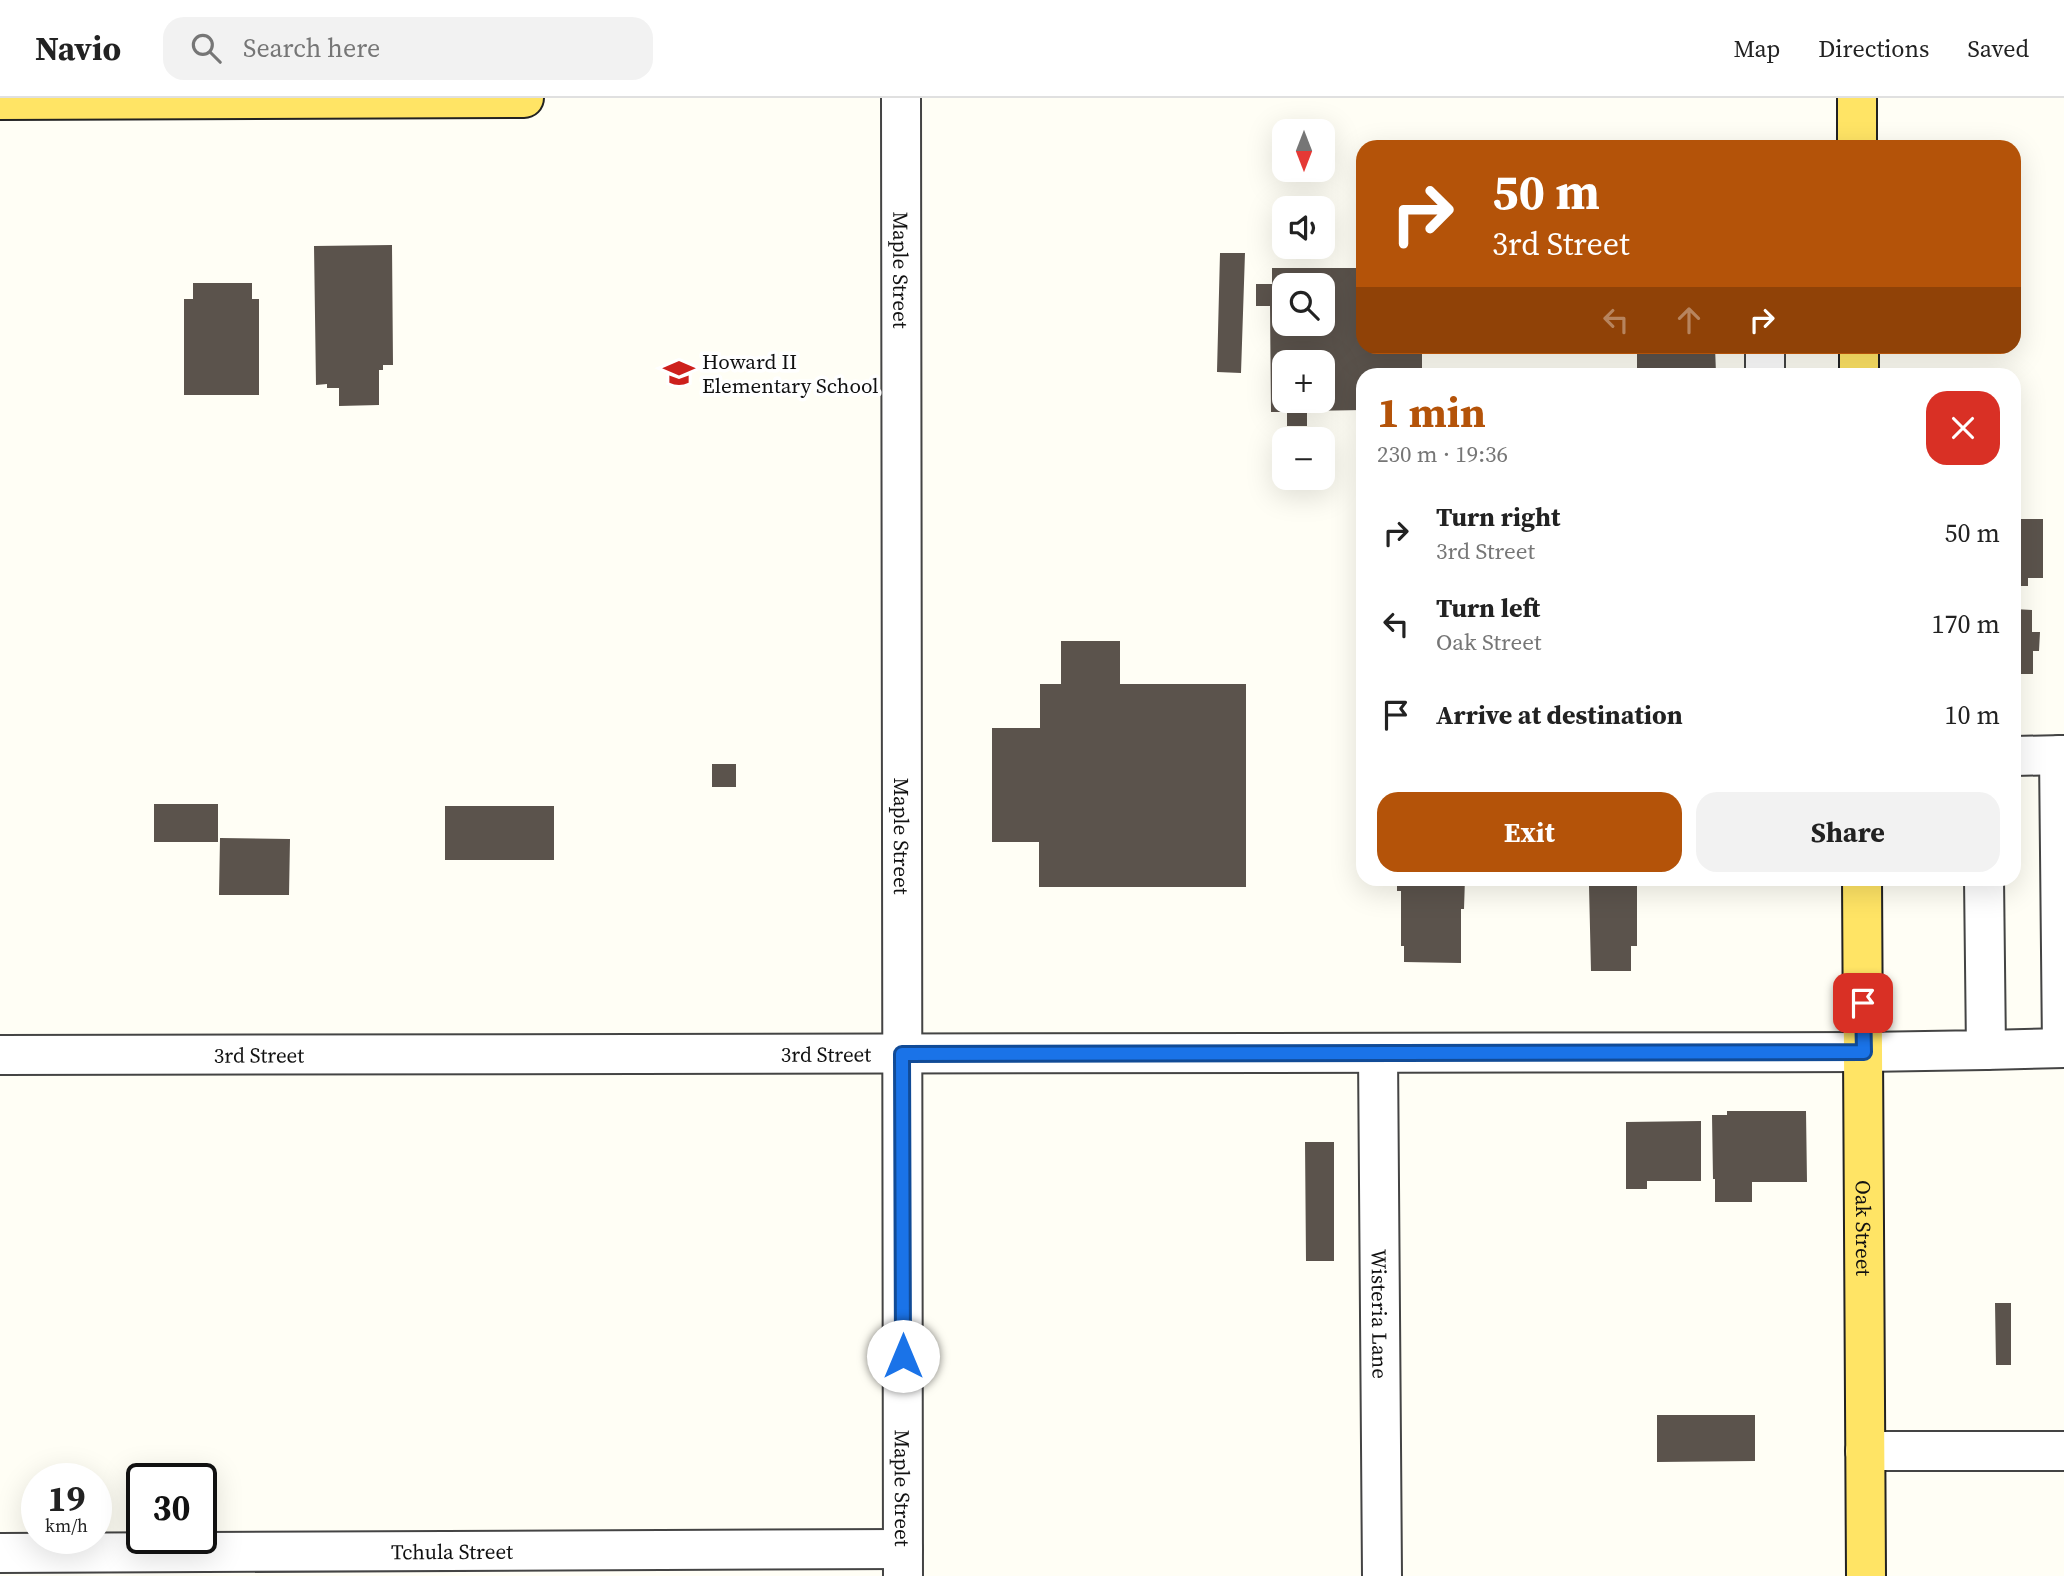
<!DOCTYPE html>
<html lang="en">
<head>
<meta charset="utf-8">
<style>
  body { margin:0; font-family:"Source Serif 4",serif; background:#f2f2f2; color:#222; height:100vh; display:flex; flex-direction:column; font-size:26px; white-space:nowrap }
  * { box-sizing:border-box; margin:0 }
  p { font-size:23px; color:#767676 }
  .icon { flex:none; width:38px; height:38px; fill:none; stroke:currentColor; stroke-width:2; stroke-linecap:round; stroke-linejoin:round }
  .map { position:relative; flex:1; overflow:hidden }
  .side { position:absolute; left:1356px; top:270px; width:665px; height:518px; display:flex; flex-direction:column; background:#fff; border-radius:21px; box-shadow:0 7px 28px #0002 }
  .side>* { flex:none }
  .top-card { position:absolute; left:1356px; top:42px; width:665px; height:214px; border-radius:21px; box-shadow:0 7px 28px #0002; background:#b45309; color:#fff; overflow:hidden }
  .needle { width:46px; rotate:180deg }
  .fabs { position:absolute; left:1272px; top:21px; display:grid; gap:14px }
  .fabs a { display:grid; place-items:center; width:63px; height:63px; border-radius:14px; background:#fff; box-shadow:0 7px 28px #0002; font-size:35px }
  .speed { position:absolute; left:21px; top:1365px; display:flex; gap:14px; font-size:35px; font-weight:700; text-align:center }
  .speed>* { display:grid; place-content:center; width:91px; height:91px; border-radius:50%; background:#fff; box-shadow:0 7px 28px #0002; line-height:1 }
  .speed small { font-size:18px; font-weight:400 }
  .speed .limit { border:4px solid #111; border-radius:10px; background:#fff; color:#111 }
  .pin { position:absolute; display:grid; place-items:center; width:60px; height:60px; color:#fff; margin:-30px; border-radius:14px; box-shadow:0 4px 10px #0006 }
  .me { position:absolute; width:77px; margin:-38px; rotate:0deg; stroke-linejoin:round; filter:drop-shadow(0 0 5px #0008) }
  .turn { display:flex; align-items:center; gap:24px; height:147px; padding:0 21px; font-size:32px }
  .turn .icon { width:91px; height:91px; stroke-width:2.5 }
  .turn b { display:block; font-size:49px; line-height:60px }
  .lanes { display:flex; align-items:center; height:66px; padding:0 21px; background:#0003; justify-content:center; gap:35px; direction:ltr }
  .lanes .off { opacity:.35 }
  .round { display:grid; place-items:center; flex:none; width:74px; height:74px; border-radius:21px; background:#f2f2f2 }
  .headline { display:flex; align-items:center; justify-content:space-between; height:119px; padding:0 21px }
  h1 { font-size:42px; font-weight:700; line-height:52px; color:#b45309 }
  .action { display:flex; gap:14px; margin-top:auto; padding:14px 21px }
  .action a { flex:1; height:80px; border-radius:21px; background:#b45309; color:#fff; font-size:28px; font-weight:700; line-height:80px; text-align:center }
  .action a+a { background:#f2f2f2; color:#222 }
  ul { padding:0; list-style:none }
  li { display:flex; align-items:center; gap:21px; height:91px; padding:0 21px }
  li div { flex:1 }
  li b { display:block; font-size:26px }
  li em { font-style:normal }
  header { display:flex; align-items:center; gap:42px; box-sizing:border-box; height:98px; padding:0 35px; background:#fff; border-bottom:2px solid #e0e0e0 }
  header strong { font-size:33px }
  nav { display:flex; gap:38px; margin-inline-start:auto; font-size:24px }
  .search { width:490px; height:63px; background:#f2f2f2; display:flex; align-items:center; gap:18px; box-sizing:border-box; padding:0 24px; border-radius:21px; color:#767676; font-size:26px }
  .map>svg:first-child { display:block }
  .building { fill:#5b534c; fill-rule:evenodd }
  .lines { fill:none; stroke-linecap:round; stroke-linejoin:round }
  .minor-casing { stroke:#444; stroke-width:42 }
  .major-casing { stroke:#222; stroke-width:42 }
  .minor { stroke:#fff; stroke-width:38 }
  .major { stroke:#ffe465; stroke-width:38 }
  .route-casing { stroke:#114b97; stroke-width:18 }
  .route { stroke:#1a73e8; stroke-width:12 }
  .labels { text-anchor:middle; dominant-baseline:central; stroke-width:7; stroke-linejoin:round; paint-order:stroke }
  .street-label { font-size:21px; fill:#111; stroke:#fff }
  .poi-label { font-size:21px; fill:#111; stroke:#fff; text-anchor:start }
</style>
</head>
<body>
<header>
<strong>Navio</strong>
<div class="search"><svg class="icon" aria-label="search" viewBox="0 0 24 24"><circle cx="10" cy="10" r="6"/><path d="M15 15l6 6"/></svg>Search here</div>
<nav><a>Map</a><a>Directions</a><a>Saved</a></nav>
</header>
<div class="map">
<svg width="2064" height="1478" viewBox="0 0 2064 1478">
  <rect width="100%" height="100%" fill="#fffef5"/>
  <path class="building" d="M392 147 393 267H383V272H379V307L339 308V290H327V286L316 287 314 148Z
    M1220 155H1245L1241 275 1217 274Z
    M1272 170H1363V248H1422V276H1363V312L1307 313V328H1287V314H1271L1270 208H1256V186H1272ZM1284 187H1323V226H1284ZM1284 264H1323V303H1284Z
    M193 185H252V201H259V297H184V201H193Z
    M1637 248H1715L1716 276H1637Z
    M2014 421H2043V480H2028V488H2014Z
    M2014 511 2032 512V534H2040L2039 553H2033V576H2014Z
    M1061 543H1120V586H1246V789H1039V744H992V630H1040V586H1061Z
    M712 666H736V689H712Z
    M154 706H218V744H154Z
    M445 708H554V762H445Z
    M220 740 290 741 289 797H219Z
    M1397 780H1465L1464 811H1461V865L1404 864V848H1401V793H1397Z
    M1589 788H1637V848H1631V873H1591Z
    M1727 1013H1806L1807 1084H1752V1104H1715V1081H1713L1712 1017H1727Z
    M1701 1023V1083H1647V1091H1626V1024Z
    M1305 1044H1334V1163H1306Z
    M1995 1205H2011V1267H1996Z
    M1657 1317H1755V1363L1657 1364Z"/>
  <g class="lines">
    <g class="minor-casing">
      <g id="minor">
        <path id="s1" d="M901 0 903 1478"/>
        <path d="M1765 248V276"/>
        <path d="M2059 657 2062 950"/>
        <path d="M2014 658 2064 657"/>
        <path d="M1986 952 2064 950"/>
        <path id="s2" d="M1378 955 1382 1478"/>
        <path id="s3" d="M0 957 1864 954 1986 952 1984 780"/>
        <path d="M1865 1353H2064"/>
        <path id="s4" d="M0 1455 903 1451"/>
      </g>
    </g>
    <g class="major-casing">
      <g id="major">
        <path d="M1857 0V49"/>
        <path d="M0 2 524 0"/>
        <path d="M1859 248V276"/>
        <path id="s5" d="M1862 780 1866 1478"/>
      </g>
    </g>
    <use href="#minor" class="minor"/>
    <use href="#major" class="major"/>
  </g>
  <g class="lines">
    <g class="route-casing">
      <path id="route" d="M903 1258 902 956 1864 954 1863 905"/>
    </g>
    <use href="#route" class="route"/>
  </g>
  <defs>
    <g id="school-bare" transform="scale(2.415)"><path d="M0-5L7-2L0 1L-7-2ZM-4 1L0 2.5L4 1V4Q0 6-4 4Z" fill="#cd201c" stroke="#fff" stroke-width="2.5" paint-order="stroke"/></g>
  </defs>
  <g fill-rule="evenodd">
    <use href="#school-bare" x="679" y="275"/>
  </g>
  <g class="labels">
    <g class="street-label">
      <text stroke="none"><textPath href="#s1" startOffset="172">Maple Street</textPath></text>
      <text stroke="none"><textPath href="#s1" startOffset="738">Maple Street</textPath></text>
      <text stroke="none"><textPath href="#s3" startOffset="259">3rd Street</textPath></text>
      <text stroke="none"><textPath href="#s3" startOffset="826">3rd Street</textPath></text>
      <text stroke="none"><textPath href="#s5" startOffset="350">Oak Street</textPath></text>
      <text stroke="none"><textPath href="#s2" startOffset="261">Wisteria Lane</textPath></text>
      <text stroke="none"><textPath href="#s1" startOffset="1390">Maple Street</textPath></text>
      <text stroke="none"><textPath href="#s4" startOffset="452">Tchula Street</textPath></text>
    </g>
    <g class="poi-label">
      <text x="702" y="263">Howard II<tspan x="702" dy="24">Elementary School</tspan></text>
    </g>
  </g>
</svg>
<div class="fabs">
<a><svg class="needle" viewBox="-14 -14 28 28"><path d="M0-13l5 13h-10z" fill="#e53935"/><path d="M0 13l5-13h-10z" fill="#767676"/></svg></a>
<a><svg class="icon" aria-label="sound" viewBox="0 0 24 24"><path d="M4 9h4l5-4v14l-5-4H4zM17 9q2 3 0 6"/></svg></a>
<a><svg class="icon" aria-label="search" viewBox="0 0 24 24"><circle cx="10" cy="10" r="6"/><path d="M15 15l6 6"/></svg></a>
<a>+</a>
<a>−</a>
</div>
<div class="speed"><div>19<small>km/h</small></div><div class="limit">30</div></div>
<div class="pin" style="left:1863px;top:905px;background:#d93025"><svg class="icon" aria-label="arrive" viewBox="0 0 24 24"><path d="M6 21V4h12l-3 4 3 4H6"/></svg></div>
<svg class="me" style="left:903px;top:1258px" viewBox="-20 -20 40 40"><circle r="19" fill="#fff"/><path d="M0-13L10 11 0 6-10 11z" fill="#1a73e8"/></svg>
<div class="top-card">
<div class="turn"><svg class="icon" aria-label="right" viewBox="0 0 24 24"><path d="M7 20v-9h11M14 6l5 5-5 5"/></svg><div><b>50 m</b>3rd Street</div></div>
<div class="lanes"><svg class="icon off" aria-label="left" viewBox="0 0 24 24"><path d="M17 20v-9H6M10 6l-5 5 5 5"/></svg><svg class="icon off" aria-label="ahead" viewBox="0 0 24 24"><path d="M12 20V5M6 11l6-6 6 6"/></svg><svg class="icon" aria-label="right" viewBox="0 0 24 24"><path d="M7 20v-9h11M14 6l5 5-5 5"/></svg></div>
</div>
<section class="side">
<div class="headline"><div><h1>1 min</h1><p>230 m · 19:36</p></div><a class="round" style="background:#d93025;color:#fff"><svg class="icon" aria-label="close" viewBox="0 0 24 24"><path d="M6 6l12 12M18 6L6 18"/></svg></a></div>
<ul>
<li><svg class="icon" aria-label="right" viewBox="0 0 24 24"><path d="M7 20v-9h11M14 6l5 5-5 5"/></svg><div><b>Turn right</b><p>3rd Street</p></div><em>50 m</em></li>
<li><svg class="icon" aria-label="left" viewBox="0 0 24 24"><path d="M17 20v-9H6M10 6l-5 5 5 5"/></svg><div><b>Turn left</b><p>Oak Street</p></div><em>170 m</em></li>
<li><svg class="icon" aria-label="arrive" viewBox="0 0 24 24"><path d="M6 21V4h12l-3 4 3 4H6"/></svg><div><b>Arrive at destination</b></div><em>10 m</em></li>
</ul>
<div class="action"><a>Exit</a><a>Share</a></div>
</section>
</div>
</body>
</html>
